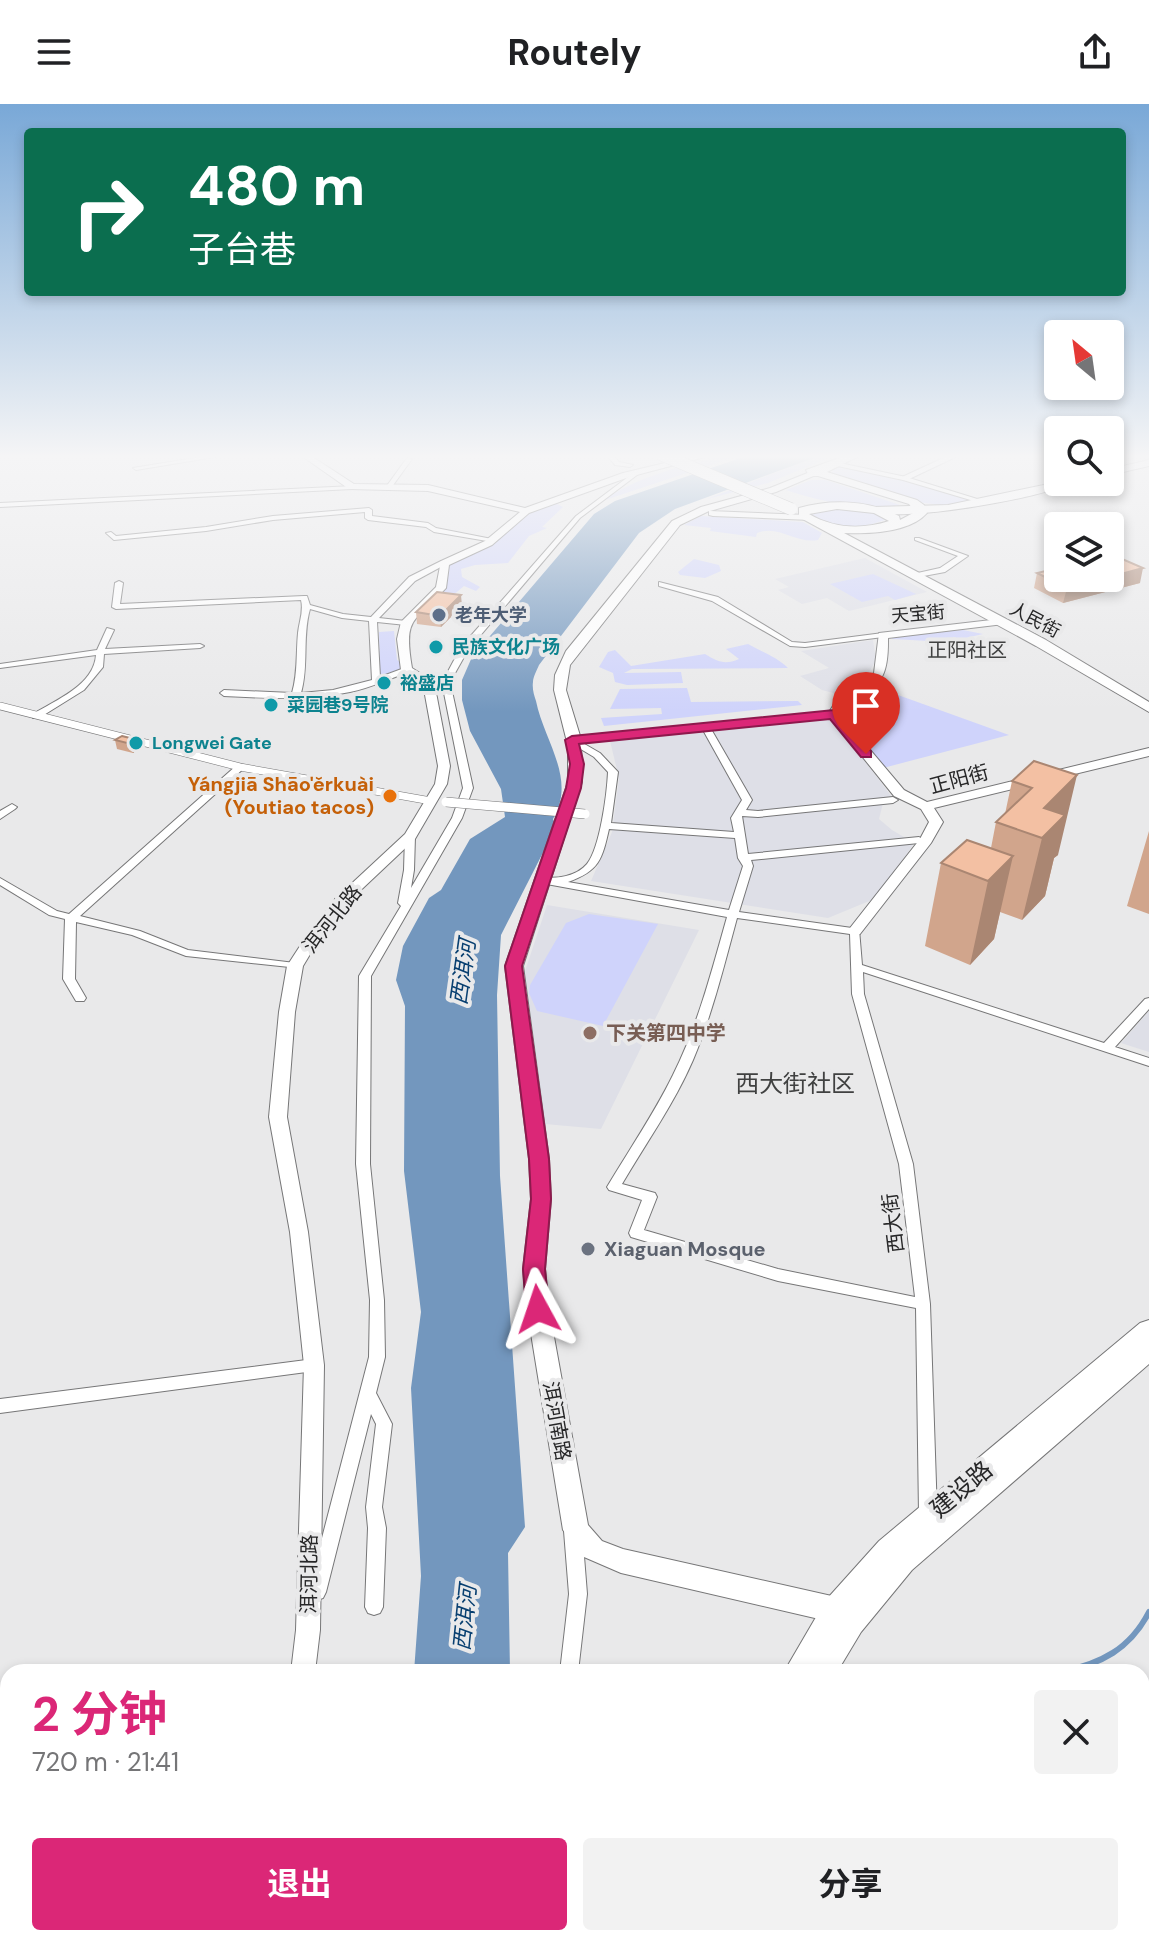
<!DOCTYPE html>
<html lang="zh">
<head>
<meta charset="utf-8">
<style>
  body { margin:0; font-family:"DM Sans","Noto Sans SC",sans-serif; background:#f2f2f2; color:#202124; height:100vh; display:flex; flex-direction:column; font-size:30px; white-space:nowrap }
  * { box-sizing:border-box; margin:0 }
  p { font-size:26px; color:#757577 }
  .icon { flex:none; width:44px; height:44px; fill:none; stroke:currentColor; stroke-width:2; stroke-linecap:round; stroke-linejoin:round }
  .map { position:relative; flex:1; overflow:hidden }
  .sheet { position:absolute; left:0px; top:1560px; width:1150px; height:282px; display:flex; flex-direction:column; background:#fff; border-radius:24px 24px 0 0; box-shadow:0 4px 12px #0003 }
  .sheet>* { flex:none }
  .guide { position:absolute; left:24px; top:24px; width:1102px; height:168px; border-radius:8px; box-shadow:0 4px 12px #0003; background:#0b6e4f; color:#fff; overflow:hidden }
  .needle { width:52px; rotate:331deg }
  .tools { position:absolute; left:1044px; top:216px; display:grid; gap:16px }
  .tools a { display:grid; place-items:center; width:80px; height:80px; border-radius:8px; background:#fff; box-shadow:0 4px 12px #0003; font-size:40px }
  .pin { position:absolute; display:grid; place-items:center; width:68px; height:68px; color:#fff; margin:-82px -34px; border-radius:50% 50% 50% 0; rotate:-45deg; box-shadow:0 0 8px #0007 }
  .pin .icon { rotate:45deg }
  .me { position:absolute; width:88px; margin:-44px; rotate:355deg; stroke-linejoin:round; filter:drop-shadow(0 0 6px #0008) }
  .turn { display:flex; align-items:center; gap:28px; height:168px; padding:0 32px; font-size:36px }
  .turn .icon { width:104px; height:104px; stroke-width:2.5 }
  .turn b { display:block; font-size:56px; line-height:68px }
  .round { display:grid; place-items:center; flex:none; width:84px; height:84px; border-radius:8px; background:#f2f2f2 }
  .head { display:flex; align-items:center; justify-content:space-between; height:136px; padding:0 32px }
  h1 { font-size:48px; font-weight:700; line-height:60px; color:#db2777 }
  .button { display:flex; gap:16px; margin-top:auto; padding:16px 32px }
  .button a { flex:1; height:92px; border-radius:8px; background:#db2777; color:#fff; font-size:32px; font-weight:700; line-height:92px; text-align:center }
  .button a+a { background:#f2f2f2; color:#202124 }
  header { display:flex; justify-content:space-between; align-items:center; height:104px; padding:0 32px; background:#fff; font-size:36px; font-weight:700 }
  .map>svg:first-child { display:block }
  .built { fill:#dedfe7 }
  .green { fill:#cfd3fb }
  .water { fill:#7397be }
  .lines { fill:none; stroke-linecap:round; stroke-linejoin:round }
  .stream { stroke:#7397be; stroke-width:6 }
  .pedestrian-casing { stroke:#767677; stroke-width:8 }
  .minor-casing { stroke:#767677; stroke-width:2 }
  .tertiary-casing { stroke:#767677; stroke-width:2 }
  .secondary-casing { stroke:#767677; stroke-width:2 }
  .primary-casing { stroke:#767677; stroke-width:2 }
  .pedestrian { stroke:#fff; stroke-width:7 }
  .minor { fill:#fff; fill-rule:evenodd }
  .tertiary { fill:#fff; fill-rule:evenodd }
  .secondary { fill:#fff; fill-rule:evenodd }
  .primary { fill:#fff; fill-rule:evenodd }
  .minor-bridge-casing { stroke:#767677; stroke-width:10; stroke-linecap:butt }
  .primary-bridge-casing { stroke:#767677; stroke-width:13; stroke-linecap:butt }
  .minor-bridge { stroke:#fff; stroke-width:9 }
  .primary-bridge { stroke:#fff; stroke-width:12 }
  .wall { fill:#d1a58c }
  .shaded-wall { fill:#aa8672 }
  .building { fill:#f3c0a3; stroke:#aa8672; stroke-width:2 }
  .route { fill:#db2777; stroke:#8e194d; stroke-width:2 }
  .service-dot { fill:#5c6f8a; stroke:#e9e9ea; stroke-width:3 }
  .culture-dot { fill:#0f9aa8; stroke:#e9e9ea; stroke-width:3 }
  .food-dot { fill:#e8710a; stroke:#e9e9ea; stroke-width:3 }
  .education-dot { fill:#8d6e63; stroke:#e9e9ea; stroke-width:3 }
  .worship-dot { fill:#6b7280; stroke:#e9e9ea; stroke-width:3 }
  .labels { text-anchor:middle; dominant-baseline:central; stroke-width:8; stroke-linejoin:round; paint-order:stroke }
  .far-street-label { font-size:18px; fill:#272728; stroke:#e9e9ea }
  .far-service-label { font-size:18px; font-weight:bold; fill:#4e5e75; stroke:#e9e9ea; text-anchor:start }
  .far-culture-label { font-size:18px; font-weight:bold; fill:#0d838f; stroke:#e9e9ea; text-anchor:start }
  .far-quarter-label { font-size:20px; fill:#404141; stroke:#e9e9ea }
  .street-label { font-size:20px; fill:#272728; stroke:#e9e9ea }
  .food-label { font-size:20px; font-weight:bold; fill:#c56008; stroke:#e9e9ea; text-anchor:end }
  .education-label { font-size:20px; font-weight:bold; fill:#785e54; stroke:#e9e9ea; text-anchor:start }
  .worship-label { font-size:20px; font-weight:bold; fill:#5b616d; stroke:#e9e9ea; text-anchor:start }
  .water-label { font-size:22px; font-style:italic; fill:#094071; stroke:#e9e9ea }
  .quarter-label { font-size:24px; fill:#404141; stroke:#e9e9ea }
  .near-street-label { font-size:24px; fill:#272728; stroke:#e9e9ea }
</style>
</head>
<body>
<header><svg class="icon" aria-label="menu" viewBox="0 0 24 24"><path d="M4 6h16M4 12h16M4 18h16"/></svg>Routely<svg class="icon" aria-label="share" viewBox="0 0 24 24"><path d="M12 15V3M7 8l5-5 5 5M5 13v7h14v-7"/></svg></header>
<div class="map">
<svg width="1149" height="1841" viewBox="0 0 1149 1841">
  <rect width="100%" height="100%" fill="#e9e9ea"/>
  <path class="built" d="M865 454 927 488 849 507 827 494 802 500 778 486 789 483 775 475Z
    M873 536 876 556 865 575 845 592 822 586 800 572 829 564 801 547Z
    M832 614 892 693 883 699 879 715 892 726 914 739 879 793 828 814 591 777 612 728 619 674 610 637Z
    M547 801 699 826 601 1025 545 1020 525 867Z
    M1149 907V948L1121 939Z"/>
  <path class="green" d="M729 350H744L602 397C640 371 686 361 729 350Z
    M819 352 826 355 768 379 707 395Z
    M842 362 878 369 974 396 943 401 924 399 832 369 834 364Z
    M811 376H826L900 401C870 409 815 396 786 386Z
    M555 399 563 403 542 423 547 424 529 432 508 459 475 461 461 465 462 473 480 483 476 487 464 482 445 498 430 497 446 460 484 444 530 408Z
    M823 404 879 409 888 415C854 427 837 425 806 408Z
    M701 412 803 418 822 429 818 436C795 440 779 420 757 429L756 433 710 427 711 424 684 421Z
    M694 455 719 461 721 467 705 474 680 471 678 468Z
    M873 470 916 490 895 496 888 492 862 498 830 480Z
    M963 526 983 530 948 538 892 535 893 532Z
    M394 527 397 556 401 558 402 565 380 572 379 528Z
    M748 540C762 548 777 553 788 564L632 565 624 569 681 568 683 579 627 581 615 578 613 569 599 563 608 548 615 546 631 562 705 550C718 558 725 561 739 555L726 545Z
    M873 582 1009 631 883 664 838 611 840 603Z
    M687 584 691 598 798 597 802 601 604 622 601 614 662 610 661 604 610 605 620 585Z
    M589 810 658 820 603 922 537 907 529 889 530 881 566 819Z"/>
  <path class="water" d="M752 350H825L675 405 639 429 539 561C537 566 533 573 533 578 532 584 534 591 536 597 544 637 577 675 553 715L555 720 553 729 501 831 497 891 500 1072 525 1423 508 1449 510 1568H414L421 1472 411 1284 421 1208 404 1067 405 902 396 876 403 842 429 794 441 786 470 735 505 713 501 685 470 627 462 596V576L472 553 594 410 615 397Z
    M370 1834H474L472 1841H367Z"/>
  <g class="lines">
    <path class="stream" d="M1061 1568C1101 1560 1130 1545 1149 1508
      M858 1834V1841"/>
    <g class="pedestrian-casing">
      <path id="pedestrian" d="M0 602 240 663 431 697"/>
    </g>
    <g class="minor-casing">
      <path id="minor" d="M219 350H233L136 366 133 364Z
        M606 350H612L619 358 633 361 630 363 615 361Z
        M407 354 412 355 391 384H387L386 383Z
        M835 358 906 373 987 398 984 400 903 376 833 361V359Z
        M636 367 641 368 580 414 468 546 450 578 473 684 462 714 371 872 370 1060 384 1196 385 1253 376 1289 392 1320 382 1403 386 1424 383 1503 380 1509 374 1511 368 1509 365 1503 368 1424 366 1403 376 1320 371 1310 326 1488 323 1494 317 1496 311 1494 308 1488 369 1253 370 1196 356 1060 359 872 401 802 398 799 404 766 405 732 410 729 415 732 414 766 411 784 452 714 463 684 442 579 438 576 428 581 424 578 439 570 445 573 461 543 576 412Z
        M354 382 355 383 352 385 0 403V399Z
        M369 404 372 406V412L428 419 436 424 497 436 493 438 434 428 426 423 368 416 365 414V408L273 416 206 427 114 436 106 429 111 428 116 432 206 423 273 412Z
        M915 434H919L968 452 945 468 913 474V470L940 464 958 452 915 436Z
        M441 457 448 459 415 477 379 514 406 517V521L377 518 380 573 407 563 411 566 410 568C390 574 371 584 350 588 307 597 267 594 224 592L220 589 224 586 292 589C298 569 296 549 298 529 299 518 304 507 301 496L116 505 112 503 115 479 119 477 123 479 120 500 304 492H307L310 501 343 510 371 513 409 473ZM310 505 342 514 369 517 372 576 333 586 301 589C309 562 302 533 310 505Z
        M659 478 718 493 792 538 805 539 883 529 887 531 883 533 805 543 790 542 712 497 659 482Z
        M107 524 114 526 105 545 200 540 204 542 200 544 104 550 103 563 84 586 39 614H33V610C56 596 94 581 96 551L0 564V560L97 546Z
        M834 607 838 610 837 612 711 625 752 696 746 706 758 707 893 693 898 696 893 699 758 713 742 712 748 750 919 733 924 736 919 739 751 756 753 762 739 808 859 825 862 861 1104 939 1145 895 1149 894V905L1115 943 1149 954V962L863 868 864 890 913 1060 930 1200 937 1410 934 1415 928 1418 922 1415 919 1410 916 1204 778 1177 631 1133 629 1129 642 1096 609 1086 607 1083C629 1046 654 1010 673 971 698 921 712 866 727 813L541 779 536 776 541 773C556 775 576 773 587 760 600 744 607 690 608 668L594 653 569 638V634ZM703 626 742 696 731 714 734 728 611 719 618 668 600 649 581 638ZM609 725 735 734 738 754 743 762 729 806 568 778C599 767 602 756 609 725ZM737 814 850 830 852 890 899 1060 915 1193 778 1165 644 1126 657 1093 655 1089 622 1080C646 1039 674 1000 693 956 712 911 724 862 737 814Z
        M240 660 243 661V665L80 812 140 827 188 846 295 859 301 862 299 864 186 852 132 831 76 818 75 875 86 894 84 897H76L63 875 65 815 49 811 0 781V774L57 807 69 810 237 661Z
        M12 700 17 703 15 705 0 715V707Z
        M314 1255 319 1257 322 1261 319 1265 314 1267 0 1309V1295Z
        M573 1419 579 1422 582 1427 587 1490 578 1568H560L569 1490 564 1427 567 1422Z
        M539 1834H561L560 1841H538Z"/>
    </g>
    <g class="tertiary-casing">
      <path id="tertiary" d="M299 350H308L354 380 428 381 525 404 623 369 703 350H716L629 373 529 409 492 441 449 461 446 484C414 519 403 512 412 564L434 578 450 662 447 680 415 735 345 801 324 827 303 862 295 908 287 1013 308 1128 324 1261 320 1526 315 1568H291L296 1526 304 1261 290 1128 269 1013 279 908 287 862 311 825 335 795 405 730 435 680 438 662 423 580 401 566 397 535 401 518 436 483 441 457 485 437 520 408 428 387 349 385Z
        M952 350H962L907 376 900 374Z
        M1000 515 1005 518 1004 520 888 534C889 600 862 572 840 610L904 686 927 698 1149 644V652L934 704 943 718 931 739 860 830H850L848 827 850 824 920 735 929 718 921 705 894 692 828 610 836 597 862 582 874 569 879 529Z
        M237 1834H265L263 1841H235Z"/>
    </g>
    <g class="secondary-casing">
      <path id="secondary" d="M1149 356V362L1110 371V365Z
        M810 368 818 370 776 388 710 407 807 411 811 412V416L713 412 709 411V407L680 421 570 561 566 586 581 635 582 678 523 862 549 1055 551 1095 545 1165 549 1205 588 1421 602 1437 623 1445 845 1495 855 1499 859 1508 855 1517 845 1521 621 1469 584 1453 563 1426 527 1205 523 1165 531 1095 529 1055 505 862 568 678V642L554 586 555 571 566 547 672 417 701 403 770 384Z
        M1058 378H1074C1048 393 893 421 868 406L873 403 948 401Z"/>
    </g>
    <g class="primary-casing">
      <path id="primary" d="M850 350H863L827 368 917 396 924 401 927 409C909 429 868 430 844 429L1046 536 1149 598V608L1036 542 799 413V404C831 395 869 396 899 412L900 416 915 408 909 400 818 372H809L806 366ZM837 405 874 409 889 417C861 426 833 424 809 410Z
        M1149 1216V1260L912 1466 861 1528 837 1568H784L826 1496 879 1437 1140 1219Z
        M700 1834H793V1841H703Z"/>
    </g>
    <use href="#pedestrian" class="pedestrian"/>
    <use href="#minor" class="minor"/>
    <use href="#tertiary" class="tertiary"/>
    <use href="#secondary" class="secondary"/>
    <use href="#primary" class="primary"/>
    <g class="minor-bridge-casing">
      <path id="minor-bridge" d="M446 698 585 710"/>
    </g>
    <g class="primary-bridge-casing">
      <path id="primary-bridge" d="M660 350 791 405"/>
    </g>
    <use href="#minor-bridge" class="minor-bridge"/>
    <use href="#primary-bridge" class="primary-bridge"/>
  </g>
  <path class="wall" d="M1037 469 1140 479 1063 499 1034 484Z
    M462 502 441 523 417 520 416 508Z
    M115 636H138L139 644 133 649 117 645Z
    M1034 657 1058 751 1054 754 1045 792 1022 816 1000 808 994 835 970 861 925 842 941 759 991 744 996 718 1005 710 1012 677Z
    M1149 727V810L1127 802Z"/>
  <path class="shaded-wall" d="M1143 464 1140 479 1063 499 1067 484 1105 474H1110V473Z
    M461 491 462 502 441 523 440 512Z
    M138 636 139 644 133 649 131 640Z
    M1077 671 1058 751 1054 754 1045 792 1022 816 1042 734 1044 704Z
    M1013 752 994 835 970 861 988 777Z"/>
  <path class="building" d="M1110 451H1113L1143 464 1110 473Z
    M1058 464V474H1105L1067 484 1037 469Z
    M437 488 461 491 440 512 416 508Z
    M122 632 138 636 131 640 115 636Z
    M1034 657 1077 671 1044 704 1065 711 1042 734 996 718 1032 684 1012 677Z
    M967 736 1013 752 988 777 941 759Z"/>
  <linearGradient id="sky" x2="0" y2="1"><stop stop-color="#79a8d7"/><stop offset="0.58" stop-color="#f5f5f6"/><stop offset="1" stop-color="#f5f5f6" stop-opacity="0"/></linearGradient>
  <rect width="1149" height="608" fill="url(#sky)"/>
  <path class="route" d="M834 606 839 608 871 647V653H861L830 615 579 640 584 660 581 684 522 862 549 1055 551 1095 545 1165 549 1205 546 1211 538 1214 530 1211 526 1205 523 1165 531 1095 529 1055 505 862 566 684 570 660 565 636 572 632Z"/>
  <circle class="service-dot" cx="439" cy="511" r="8"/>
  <g class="culture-dot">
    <circle cx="436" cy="543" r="8"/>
    <circle cx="384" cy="579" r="8"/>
    <circle cx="271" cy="601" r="8"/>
    <circle cx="136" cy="639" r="8"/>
  </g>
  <circle class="food-dot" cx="390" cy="692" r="8"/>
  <circle class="education-dot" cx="590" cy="929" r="8"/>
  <circle class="worship-dot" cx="588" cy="1145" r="8"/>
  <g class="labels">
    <g class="far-street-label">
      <text transform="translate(918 510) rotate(-5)">天宝街</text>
      <text transform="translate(1035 516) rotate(28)">人民街</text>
    </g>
    <g class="far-service-label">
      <text x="455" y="511">老年大学</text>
    </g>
    <g class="far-culture-label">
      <text x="452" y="543">民族文化广场</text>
      <text x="400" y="579">裕盛店</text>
      <text x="287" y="601">菜园巷9号院</text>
      <text x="152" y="639">Longwei Gate</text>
    </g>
    <g class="far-quarter-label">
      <text x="967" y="546">正阳社区</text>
    </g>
    <g class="street-label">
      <text transform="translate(959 675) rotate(-15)">正阳街</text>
      <text transform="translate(332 815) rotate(-51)">洱河北路</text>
      <text transform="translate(893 1119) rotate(-97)">西大街</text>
      <text transform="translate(557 1317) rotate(80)">洱河南路</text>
      <text transform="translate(309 1470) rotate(-89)">洱河北路</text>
    </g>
    <g class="food-label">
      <text x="374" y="680">Yángjiā Shāo'ěrkuài<tspan x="374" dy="23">(Youtiao tacos)</tspan></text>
    </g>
    <g class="education-label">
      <text x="606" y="929">下关第四中学</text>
    </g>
    <g class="worship-label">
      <text x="604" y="1145">Xiaguan Mosque</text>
    </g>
    <g class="water-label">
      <text transform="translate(463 868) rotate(-82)">西洱河</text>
      <text transform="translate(465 1514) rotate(-84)">西洱河</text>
    </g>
    <g class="quarter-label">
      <text x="795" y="979">西大街社区</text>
    </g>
    <g class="near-street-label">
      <text transform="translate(961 1385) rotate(-40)">建设路</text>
    </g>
  </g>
</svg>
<div class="tools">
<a><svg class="needle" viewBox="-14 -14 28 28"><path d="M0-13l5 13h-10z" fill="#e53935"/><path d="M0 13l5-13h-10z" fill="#757577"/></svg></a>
<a><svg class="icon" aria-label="search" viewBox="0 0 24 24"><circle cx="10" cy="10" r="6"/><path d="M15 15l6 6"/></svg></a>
<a><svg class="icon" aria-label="layers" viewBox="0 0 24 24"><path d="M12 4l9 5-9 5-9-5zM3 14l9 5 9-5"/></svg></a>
</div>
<div class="pin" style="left:866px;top:650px;background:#d93025"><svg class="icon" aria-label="arrive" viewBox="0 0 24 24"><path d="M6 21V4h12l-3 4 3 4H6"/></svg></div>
<svg class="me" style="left:538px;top:1205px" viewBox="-20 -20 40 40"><path d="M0-17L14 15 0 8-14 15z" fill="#db2777" stroke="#fff" stroke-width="4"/></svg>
<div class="guide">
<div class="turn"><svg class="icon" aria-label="right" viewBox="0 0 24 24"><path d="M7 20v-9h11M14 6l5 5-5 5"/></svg><div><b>480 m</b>子台巷</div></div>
</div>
<section class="sheet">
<div class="head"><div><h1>2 分钟</h1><p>720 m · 21:41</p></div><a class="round"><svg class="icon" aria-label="close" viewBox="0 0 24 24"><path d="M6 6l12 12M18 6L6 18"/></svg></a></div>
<div class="button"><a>退出</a><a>分享</a></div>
</section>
</div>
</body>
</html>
